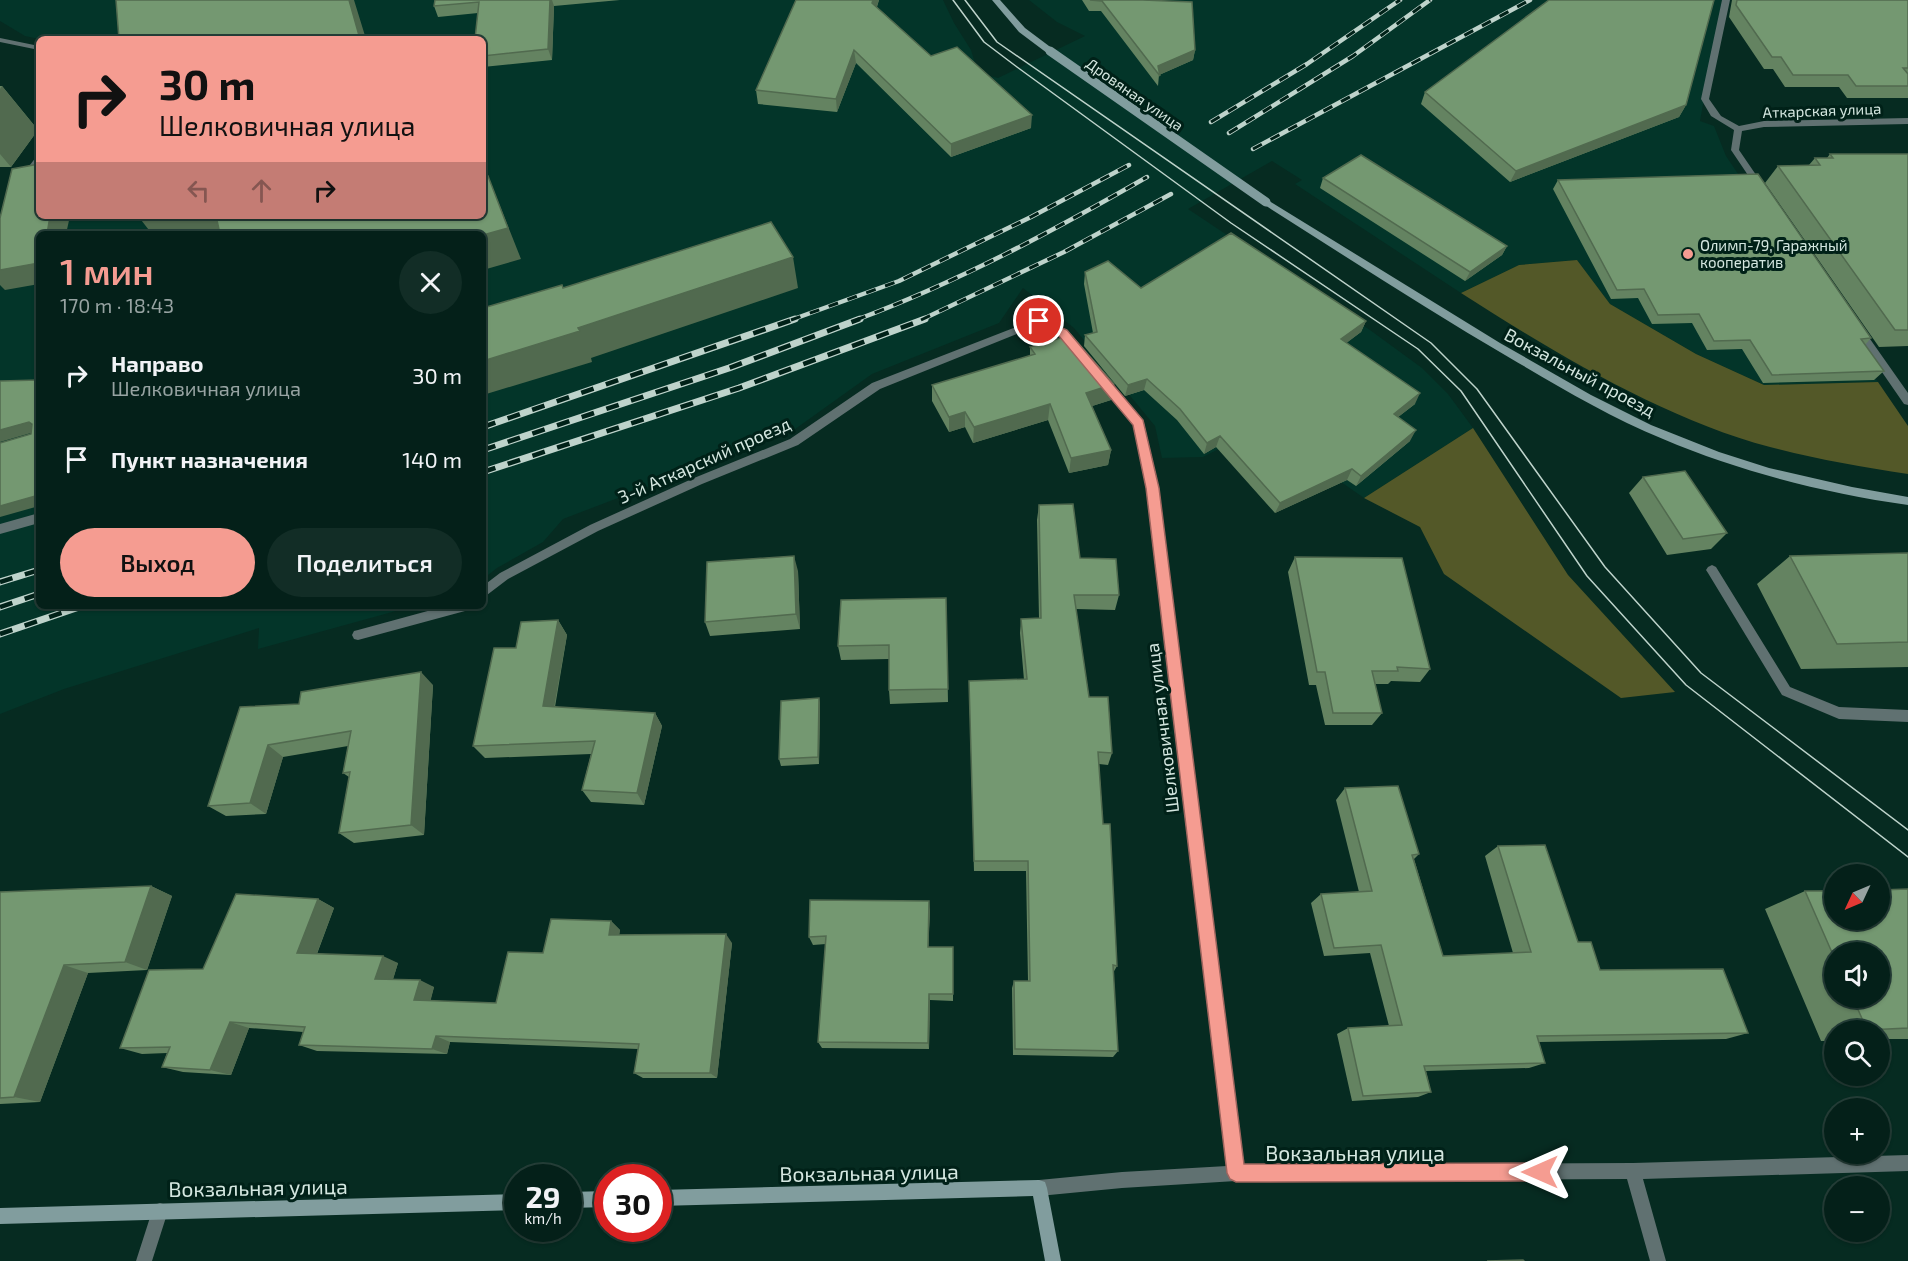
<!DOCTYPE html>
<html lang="ru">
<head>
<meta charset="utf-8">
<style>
  body { margin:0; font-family:"Exo 2",sans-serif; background:#122d26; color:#f1f3f6; height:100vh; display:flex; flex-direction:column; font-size:22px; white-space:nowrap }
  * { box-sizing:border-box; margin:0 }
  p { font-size:20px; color:#97a3a2 }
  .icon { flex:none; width:33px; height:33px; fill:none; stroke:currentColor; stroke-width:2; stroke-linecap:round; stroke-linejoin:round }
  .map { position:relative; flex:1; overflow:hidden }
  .panel { position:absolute; left:36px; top:231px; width:450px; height:378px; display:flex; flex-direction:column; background:#042019; border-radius:9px; box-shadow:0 2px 4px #0004,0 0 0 2px #253e38 }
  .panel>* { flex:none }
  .hud { position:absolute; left:36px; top:36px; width:450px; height:183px; border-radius:9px; box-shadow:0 2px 4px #0004,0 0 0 2px #253e38; background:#f59c91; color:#111; overflow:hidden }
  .needle { width:39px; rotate:226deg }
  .tools { position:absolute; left:1824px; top:864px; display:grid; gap:12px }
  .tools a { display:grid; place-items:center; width:66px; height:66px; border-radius:50%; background:#042019; box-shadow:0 2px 4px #0004,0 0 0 2px #253e38; font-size:30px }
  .speed { position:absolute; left:504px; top:1164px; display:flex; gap:12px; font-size:30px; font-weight:700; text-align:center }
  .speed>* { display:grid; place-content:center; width:78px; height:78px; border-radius:50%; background:#042019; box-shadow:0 2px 4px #0004,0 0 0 2px #253e38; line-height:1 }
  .speed small { font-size:15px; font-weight:400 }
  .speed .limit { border:9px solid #d22; background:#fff; color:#111 }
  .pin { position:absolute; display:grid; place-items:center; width:51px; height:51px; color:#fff; margin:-26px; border:3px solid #fff; border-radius:50%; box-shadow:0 2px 6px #0007 }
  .me { position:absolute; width:66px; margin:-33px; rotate:270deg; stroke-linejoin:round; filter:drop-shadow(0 0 4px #0008) }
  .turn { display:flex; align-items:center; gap:21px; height:126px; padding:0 24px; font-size:27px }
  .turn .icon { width:78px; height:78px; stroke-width:2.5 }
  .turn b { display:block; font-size:42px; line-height:51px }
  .lanes { display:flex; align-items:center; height:57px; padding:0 24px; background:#0003; justify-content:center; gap:30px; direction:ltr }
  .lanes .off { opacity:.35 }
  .round { display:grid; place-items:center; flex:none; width:63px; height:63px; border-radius:32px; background:#122d26 }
  .headline { display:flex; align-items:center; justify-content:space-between; height:102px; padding:0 24px }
  h1 { font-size:36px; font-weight:600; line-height:45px; color:#f59c91 }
  .cta { display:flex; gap:12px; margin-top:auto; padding:12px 24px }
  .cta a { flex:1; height:69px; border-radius:36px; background:#f59c91; color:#111; font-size:24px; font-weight:600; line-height:69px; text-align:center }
  .cta a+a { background:#122d26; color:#f1f3f6 }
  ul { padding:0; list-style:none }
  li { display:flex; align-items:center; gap:18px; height:84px; padding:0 24px }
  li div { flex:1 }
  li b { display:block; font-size:22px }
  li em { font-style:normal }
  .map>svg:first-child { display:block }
  .built { fill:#033529 }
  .forest { fill:#535828 }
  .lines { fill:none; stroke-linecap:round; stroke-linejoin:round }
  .lane { fill:#607171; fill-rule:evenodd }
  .street { fill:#607171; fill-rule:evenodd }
  .secondary { fill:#819d9e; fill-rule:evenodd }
  .tram { stroke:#bed3cb; stroke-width:1.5 }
  .rail-far1-casing { stroke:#bed3cb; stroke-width:4.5 }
  .rail-casing { stroke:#bed3cb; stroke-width:7 }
  .rail-far1 { stroke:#002118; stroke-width:3; stroke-dasharray:10; stroke-linecap:butt }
  .rail { stroke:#002118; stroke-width:4.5; stroke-dasharray:13; stroke-linecap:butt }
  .secondary-bridge { stroke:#819d9e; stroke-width:9 }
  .wall { fill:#648361; fill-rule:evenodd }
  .shaded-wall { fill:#516a4f }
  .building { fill:#749871; stroke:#516a4f; stroke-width:1.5 }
  .route { fill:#f59c91; stroke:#9f655e; stroke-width:1.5 }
  .poi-dot { fill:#f59c91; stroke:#002118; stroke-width:2 }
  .labels { text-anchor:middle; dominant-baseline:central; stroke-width:6; stroke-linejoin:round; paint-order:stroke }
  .far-street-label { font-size:15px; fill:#d4e7e0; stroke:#002118 }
  .far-poi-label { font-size:15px; fill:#d4e7e0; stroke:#002118; text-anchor:start }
  .street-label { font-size:18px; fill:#d4e7e0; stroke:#002118 }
  .near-street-label { font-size:21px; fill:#d4e7e0; stroke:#002118 }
</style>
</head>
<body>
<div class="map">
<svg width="1908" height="1261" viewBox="0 0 1908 1261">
  <rect width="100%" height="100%" fill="#062b21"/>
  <path class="built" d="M0 0H943L954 23 971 50 978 73 998 78 1085 36 1057 22 1029 0H1722L1700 121 1714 126 1726 156 1878 382 1764 385 1696 354 1610 304 1577 260 1519 265 1461 293 1295 184 1302 180 1272 161 1188 209 1370 330 1422 368 1448 394 1473 428 1364 498 1262 427 1203 457 1162 458 1155 426 1074 328 1023 288 999 323 872 374 791 432 563 519 543 542 497 568 483 579V234H39V606H414L258 649 259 628 64 689 0 714V243L39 216H483V39H39L25 36 0 21Z"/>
  <path class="forest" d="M1577 260 1610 304 1696 354 1764 385 1878 382 1908 426V474C1861 467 1815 459 1770 447 1664 419 1553 352 1461 293L1519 265Z
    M1473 428 1568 575 1675 692 1621 698 1444 574 1420 527 1364 498Z"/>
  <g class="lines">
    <path class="lane" d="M39 513V523L0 534V524Z
      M1712 565 1716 567 1790 687 1839 707 1908 710V722L1839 719 1782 695 1708 573 1706 570 1708 567Z
      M160 1203 166 1205 168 1211 152 1261H136L154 1205Z"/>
    <path class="street" d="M1722 0H1730L1709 99 1721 116 1739 126 1764 121 1908 118V124L1764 127 1742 131 1739 150 1765 188 1764 190H1758L1731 150 1734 130 1711 116 1701 99Z
      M0 38 39 46V50L0 42Z
      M39 156V165L28 179H22L21 177 36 157Z
      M1039 318 1067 330 1079 344V350H1071L1059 336 1039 325 880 389 798 445 702 484 598 531 508 579 483 598V586L500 573 590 525 694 478 790 439 872 383Z
      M1859 327 1863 329 1908 393V405L1904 404 1855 333V329Z
      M1103 377 1107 378 1144 423 1159 488 1243 1165 1633 1163 1908 1155V1171L1643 1179 1666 1261H1650L1627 1179 1236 1181 1122 1188 1039 1196 1033 1194 1031 1188 1033 1182 1039 1180 1122 1172 1227 1166 1147 488 1134 424 1099 384 1098 381Z
      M446 606H471L469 610 465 611 358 640 354 639 352 635 354 631 358 630Z"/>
    <path class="secondary" d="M992 0H1000L1025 28 1053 49V53H1047L1019 32Z
      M1266 199 1500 343 1591 395 1651 425 1719 452 1769 468 1852 487 1908 497V505C1824 493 1741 472 1663 439 1609 417 1560 387 1510 358 1426 309 1345 256 1263 204V200Z
      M1039 1180 1045 1182 1047 1188 1061 1261H1045L1033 1196 658 1206V1190Z
      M608 1191V1207L568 1208V1192Z
      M518 1194V1210L0 1224V1208Z"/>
    <path class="tram" d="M953 0 984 42 1017 67 1231 223 1418 349 1461 391 1587 576 1686 685 1908 857
      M965 0 997 42 1431 343 1477 389 1605 567 1701 673 1908 830"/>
    <g class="rail-far1-casing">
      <path id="rail-far1" d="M1211 122 1307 64 1400 0
        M1229 133 1353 56 1430 0
        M1253 149 1530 0
        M791 320 899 281 1031 217 1129 165
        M856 320C958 282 1053 231 1147 177
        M921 320 1064 252 1171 194"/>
    </g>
    <g class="rail-casing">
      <path id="rail" d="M483 427 795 319
        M483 450 729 368 860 319
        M483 472 739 388 925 319
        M0 582 39 570
        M0 607 39 594
        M0 634 82 606"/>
    </g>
    <use href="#rail-far1" class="rail-far1"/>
    <use href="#rail" class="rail"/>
    <path class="secondary-bridge" d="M1050 51 1266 202"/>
  </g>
  <path class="wall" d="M435 0H620L554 6 552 60 483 67V39L478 13 438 17 434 6Z
    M796 0H879L877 7 931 56 1031 128 951 157 856 63 837 112 758 104 756 90Z
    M1082 0H1143L1195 50 1193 60 1159 75 1158 86 1101 11H1089Z
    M1732 0H1908V98H1847L1839 87H1785L1773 69H1764L1729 17Z
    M0 86H2L38 130 11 167H0Z
    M1425 92 1686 105 1679 117 1510 182 1421 104Z
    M1830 154H1908V346L1879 347 1765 183 1778 166 1809 165 1815 158H1827Z
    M1323 178 1507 246 1502 255 1465 281 1320 188Z
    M1558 180 1871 338 1865 345 1884 371 1874 380 1763 383 1742 349 1707 350 1692 323 1652 324 1638 298 1611 299 1553 189Z
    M1085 272 1141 288 1366 321 1361 332 1346 343 1415 404 1398 417 1410 441 1356 486 1347 480 1275 513 1216 447 1204 454 1177 420 1144 390 1125 396 1084 346 1085 335 1093 333 1084 284Z
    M1030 347 1114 384 1111 400 1092 406 1111 450 1108 465 1069 473 1048 420 973 443 965 427 949 432 932 401V385L1030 356Z
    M1643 477 1727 533 1711 549 1667 555 1629 493Z
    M1039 505 1080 558 1119 595 1115 610 1076 609 1089 697 1112 753 1108 765 1099 764 1103 824 1117 966 1113 973 1118 1051 1113 1057 1013 1055 1012 988 1014 981H1028L1026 871H974L969 681 1024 680 1020 633 1021 619 1039 618 1037 520Z
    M1908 553V667L1801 669 1757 584 1790 556Z
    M1295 557 1430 669 1420 682 1391 681 1388 684H1375L1382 713 1372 725H1325L1316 685H1309L1288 572Z
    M798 571 800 629 710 636 705 622Z
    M946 598 948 702 890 704 889 690V659L841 660 838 646Z
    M558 620 567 635 555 707 655 713 662 726 644 805 591 802 582 790 591 754 485 758 473 746 516 648Z
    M433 685 424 835 354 843 339 833 349 777 343 773 348 746 283 757 266 814 226 816 208 806 299 704Z
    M819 698 820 705 819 764 781 766 779 759Z
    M1345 788 1419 854 1414 859 1443 956 1513 953 1485 856 1498 846 1600 970 1748 1033 1726 1039 1539 1042 1545 1063 1529 1068 1426 1071 1431 1092 1418 1097 1352 1101 1337 1034 1348 1028 1389 1026 1370 953 1324 956 1311 903 1321 894 1359 892 1336 800Z
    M151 886 172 896 147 970 88 973 40 1102 0 1104V892Z
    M1908 889V1039H1880V1030H1834V1041H1821L1765 909 1805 891ZM1834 952 1880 998H1834Z
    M318 899 334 908 317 954 398 963 393 979 434 987 430 1001 496 1003 543 953 611 921 620 930 619 935 732 943 717 1078H643L634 1073 638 1049 450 1042 447 1054 317 1051 299 1045 303 1032 249 1028 231 1075 183 1072 162 1067 167 1053 142 1054 120 1048 203 969Z
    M930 910 928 947 953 955V1001L930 1000 929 1049 822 1048 818 1042 826 944 813 945 809 937Z"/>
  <path class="shaded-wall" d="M349 0H354L366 39H360Z
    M550 0H552L554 6 552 60 548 49Z
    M873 0H879L873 17 872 3Z
    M854 50 856 63 837 112 836 99Z
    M1195 50 1193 60 1159 75 1158 66Z
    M2 86 38 130 11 167 0 154V89Z
    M1686 105 1679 117 1510 182 1516 171Z
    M1032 115 1031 128 951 157V144Z
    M488 176 521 259 483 270V235Z
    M50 216H70L66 234H47Z
    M138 216H228L234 225 199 234H152Z
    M1507 246 1502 255 1465 281 1470 272Z
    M793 257 798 288 591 358 592 362 483 395V361L578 328Z
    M39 263V284L5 290 0 285V270Z
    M1366 321 1361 332 1336 351 1341 339Z
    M1147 379 1144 390 1125 396 1128 385Z
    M1114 384 1111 400 1083 409 1086 393Z
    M1420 393 1415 404 1388 425 1394 414Z
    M1050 404 1048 420 973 443 974 427Z
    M965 412V427L949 432V417Z
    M29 422 38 431 0 442V430Z
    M1416 430 1410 441 1356 486 1361 476Z
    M1220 436 1216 447 1204 454 1207 443Z
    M1111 450 1108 465 1069 473 1071 458Z
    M1352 469 1347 480 1275 513 1280 503Z
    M39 495V506L0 517V506Z
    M794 556 798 571 800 629 796 614Z
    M558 620 567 635 552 719 543 706Z
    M421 672 433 685 424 835 411 825Z
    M819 698 820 705 819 764 818 757Z
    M655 713 662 726 644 805 637 793Z
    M268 745 283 757 266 814 250 803Z
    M151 886 172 896 147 970 125 962Z
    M318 899 334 908 314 961 297 953Z
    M929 901 930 910 928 955V947Z
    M611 921 620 930 618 943 609 935Z
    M726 934 732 943 717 1078 710 1073Z
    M383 956 398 963 391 986 375 979Z
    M64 965 88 973 40 1102 14 1097Z
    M420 980 434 987 429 1007 414 1000Z
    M929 994 930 1000 929 1049 928 1043Z
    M230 1022 249 1028 231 1075 210 1070Z
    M436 1036 450 1042 447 1054 432 1049Z"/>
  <path class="building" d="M116 0H349L360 39H119Z
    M435 0H550L548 49 483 56V39H475L479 2 434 6Z
    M796 0H873L872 3 931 56 957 47 1032 115 951 144 854 50 836 99 756 90Z
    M1090 0H1143L1192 2 1195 50 1158 66 1160 76 1102 1Z
    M1549 0H1714L1686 105 1516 171 1425 92Z
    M1737 0H1908V68H1903L1908 74V86H1856L1848 75H1793L1781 57H1772L1736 5Z
    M1830 154H1908V330H1895L1778 166 1820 165 1815 158H1833Z
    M1361 155 1507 246 1470 272 1323 178Z
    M39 164V216H50L47 234H39V263L0 270V218L12 169Z
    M1758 174 1871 338 1861 339 1884 371 1772 375 1750 340 1714 341 1699 314 1658 315 1644 289 1617 290 1558 180Z
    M488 176 508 228 483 235 220 234 216 216H483V178Z
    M771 222 793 257 578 328 580 331 483 361V308L562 285 563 288Z
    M1231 233 1366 321 1341 339 1420 393 1394 414 1416 430 1361 476 1352 469 1280 503 1220 436 1207 443 1180 409 1147 379 1128 385 1085 335 1097 332 1085 272 1108 261 1141 288Z
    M1071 335 1114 384 1086 393 1111 450 1071 458 1050 404 974 427 965 412 949 417 932 385 1035 354 1030 347Z
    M39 380V495L0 506V443L31 434 32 424 29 422 0 430V381Z
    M1685 471 1727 533 1683 539 1643 477Z
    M1073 504 1080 558 1116 559 1119 595H1074L1089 697H1108L1112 753 1098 752 1103 824H1110L1117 966 1113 965 1118 1051 1015 1049 1014 981H1030L1028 861H974L969 681 1027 679 1021 619 1041 618 1039 505Z
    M1908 553V642L1837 644 1790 556Z
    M794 556 796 614 705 622 707 562Z
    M1295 557 1402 558 1430 669 1397 667 1398 671H1372L1382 713H1333L1325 672H1317Z
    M946 598 948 689 889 690V645L838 646 841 600Z
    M558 620 543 706 655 713 637 793 582 790 595 741 473 746 494 648H516L521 622Z
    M421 672 411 825 339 833 350 772 343 773 351 731 268 745 250 803 208 806 240 707 299 704 301 692Z
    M819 698 818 757 779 759 781 701Z
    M1398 786 1419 854 1412 855 1443 956 1531 952 1498 846 1545 845 1578 942H1591L1600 970 1723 969 1748 1033 1537 1036 1545 1063 1424 1066 1431 1092 1363 1096 1348 1028 1402 1025 1381 945 1334 948 1321 894 1372 891 1345 788Z
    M151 886 125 962 64 965 14 1097 0 1098V892Z
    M1908 889V1028L1867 1030 1853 998H1880V952H1834V957L1805 891H1834V920H1880V890Z
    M236 894 318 899 297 953 383 956 375 979 420 980 414 1000 496 1003 508 952 543 953 551 919 611 921 609 935 726 934 710 1073H634L639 1044 436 1036 432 1049 299 1045 305 1027 230 1022 210 1070 162 1067 170 1047 120 1048 149 970 203 969Z
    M810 900 929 901 928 947H953V994H929L928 1043 818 1042 826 936 809 937Z
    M1523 1260 1524 1261H1487Z"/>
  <path class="route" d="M1039 317 1067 330 1143 420 1159 488 1244 1164 1540 1163 1546 1165 1549 1172 1546 1178 1540 1181 1236 1182 1230 1179 1227 1173 1146 488 1133 425 1059 336 1035 324 1033 321Z"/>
  <circle class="poi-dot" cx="1688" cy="254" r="6"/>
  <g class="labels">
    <g class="far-street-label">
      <text transform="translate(1135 94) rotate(35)">Дровяная улица</text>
      <text transform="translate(1822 110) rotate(-2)">Аткарская улица</text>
    </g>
    <g class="far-poi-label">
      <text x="1700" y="245">Олимп-79, Гаражный<tspan x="1700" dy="17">кооператив</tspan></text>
    </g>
    <g class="street-label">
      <text transform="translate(1580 372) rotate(28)">Вокзальный проезд</text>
      <text transform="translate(704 460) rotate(-24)">3-й Аткарский проезд</text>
      <text transform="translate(1162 728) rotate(-97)">Шелковичная улица</text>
    </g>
    <g class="near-street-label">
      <text x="1355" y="1152">Вокзальная улица</text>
      <text transform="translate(869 1172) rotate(-1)">Вокзальная улица</text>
      <text transform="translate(258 1187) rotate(-1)">Вокзальная улица</text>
    </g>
  </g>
</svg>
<div class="tools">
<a><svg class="needle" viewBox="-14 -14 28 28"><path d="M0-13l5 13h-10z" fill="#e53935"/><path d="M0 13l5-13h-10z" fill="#97a3a2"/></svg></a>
<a><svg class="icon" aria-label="sound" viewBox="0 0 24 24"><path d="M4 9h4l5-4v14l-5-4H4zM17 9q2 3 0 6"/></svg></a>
<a><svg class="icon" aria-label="search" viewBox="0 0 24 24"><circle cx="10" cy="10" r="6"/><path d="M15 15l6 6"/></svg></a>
<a>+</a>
<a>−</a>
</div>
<div class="speed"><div>29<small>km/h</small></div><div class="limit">30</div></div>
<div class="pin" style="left:1039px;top:321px;background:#d93025"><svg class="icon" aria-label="arrive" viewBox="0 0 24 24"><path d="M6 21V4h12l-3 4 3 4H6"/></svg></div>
<svg class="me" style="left:1540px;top:1172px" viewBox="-20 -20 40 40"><path d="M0-17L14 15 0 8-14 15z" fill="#f59c91" stroke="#fff" stroke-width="4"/></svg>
<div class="hud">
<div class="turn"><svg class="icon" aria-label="right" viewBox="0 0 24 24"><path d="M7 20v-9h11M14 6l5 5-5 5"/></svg><div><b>30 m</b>Шелковичная улица</div></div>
<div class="lanes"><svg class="icon off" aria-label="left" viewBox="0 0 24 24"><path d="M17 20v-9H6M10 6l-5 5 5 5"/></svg><svg class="icon off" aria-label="ahead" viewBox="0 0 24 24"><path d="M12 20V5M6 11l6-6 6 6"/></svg><svg class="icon" aria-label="right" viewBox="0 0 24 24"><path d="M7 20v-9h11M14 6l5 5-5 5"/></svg></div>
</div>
<section class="panel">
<div class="headline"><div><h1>1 мин</h1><p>170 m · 18:43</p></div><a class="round"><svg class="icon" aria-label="close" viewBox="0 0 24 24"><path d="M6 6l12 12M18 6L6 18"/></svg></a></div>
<ul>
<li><svg class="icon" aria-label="right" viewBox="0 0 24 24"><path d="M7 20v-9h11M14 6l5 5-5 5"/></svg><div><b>Направо</b><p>Шелковичная улица</p></div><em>30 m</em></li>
<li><svg class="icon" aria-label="arrive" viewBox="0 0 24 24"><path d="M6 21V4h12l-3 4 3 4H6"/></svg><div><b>Пункт назначения</b></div><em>140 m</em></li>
</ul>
<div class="cta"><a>Выход</a><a>Поделиться</a></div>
</section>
</div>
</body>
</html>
